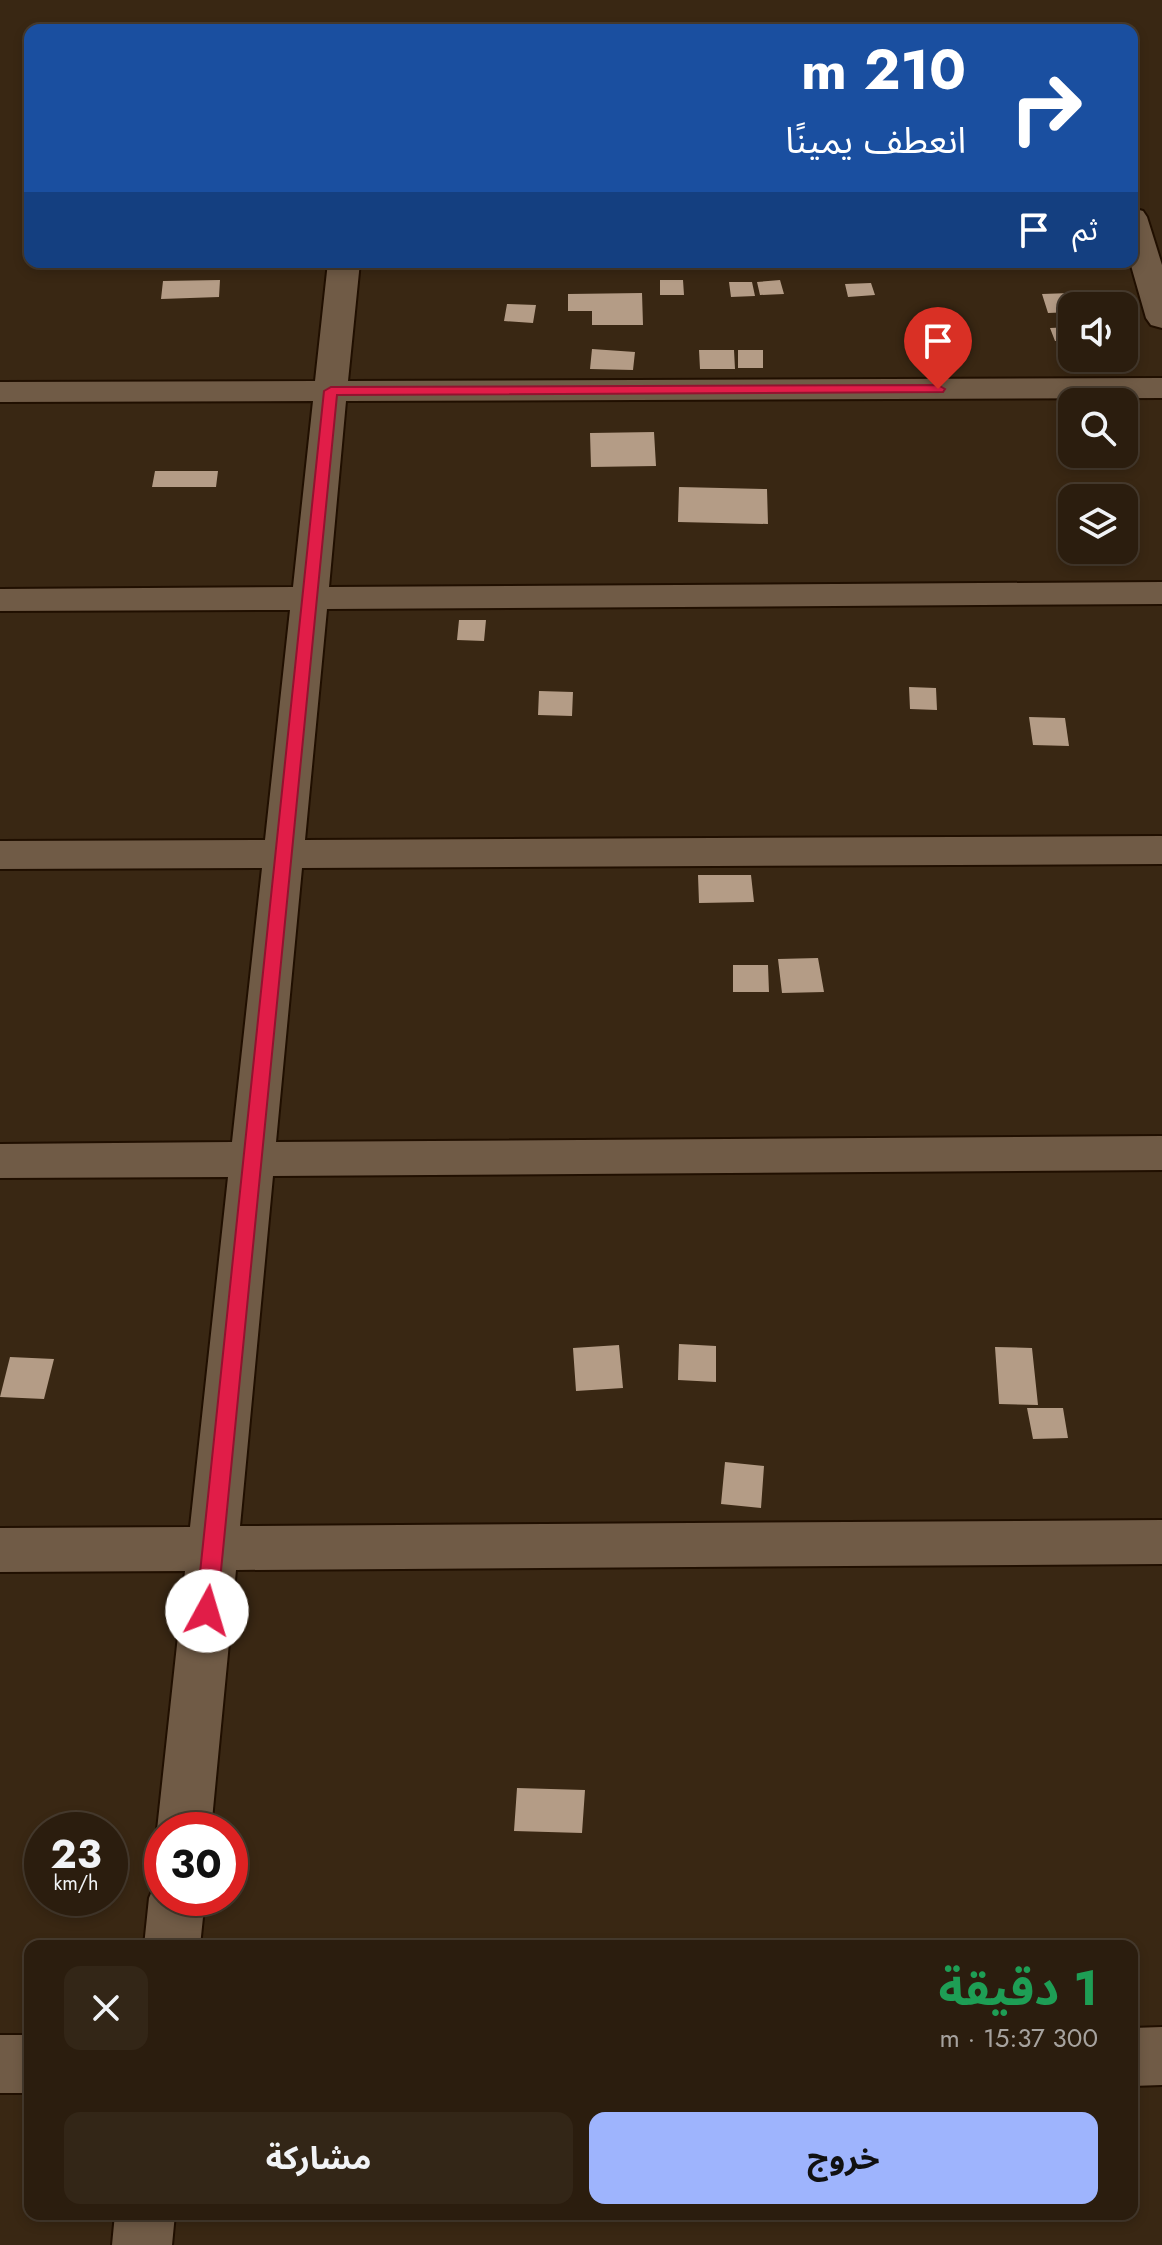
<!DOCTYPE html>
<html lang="ar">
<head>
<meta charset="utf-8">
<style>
  body { margin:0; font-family:Jost,"Noto Sans Arabic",sans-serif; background:#332617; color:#f1f3f6; direction:rtl; height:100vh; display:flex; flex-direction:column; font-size:30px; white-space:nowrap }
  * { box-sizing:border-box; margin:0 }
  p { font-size:26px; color:#a6a29e }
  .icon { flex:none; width:44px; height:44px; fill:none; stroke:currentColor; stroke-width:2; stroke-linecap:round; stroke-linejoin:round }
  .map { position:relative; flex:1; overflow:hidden; direction:ltr }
  .details { position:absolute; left:24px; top:1940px; width:1114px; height:280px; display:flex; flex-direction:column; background:#2b1d0e; border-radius:16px; box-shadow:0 4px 12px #0003,0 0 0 2px #473b2e; direction:rtl }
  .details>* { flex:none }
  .top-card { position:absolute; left:24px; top:24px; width:1114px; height:244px; border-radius:16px; box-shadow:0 4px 12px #0003,0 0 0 2px #473b2e; direction:rtl; background:#1a4fa0; color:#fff; overflow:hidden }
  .tools { position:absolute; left:1058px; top:292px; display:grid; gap:16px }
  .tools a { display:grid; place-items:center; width:80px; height:80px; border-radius:16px; background:#2b1d0e; box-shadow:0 4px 12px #0003,0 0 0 2px #473b2e; font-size:40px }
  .speed { position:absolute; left:24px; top:1812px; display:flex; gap:16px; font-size:40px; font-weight:700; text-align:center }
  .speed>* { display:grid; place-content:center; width:104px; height:104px; border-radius:50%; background:#2b1d0e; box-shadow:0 4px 12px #0003,0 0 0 2px #473b2e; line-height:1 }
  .speed small { font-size:20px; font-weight:400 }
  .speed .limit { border:12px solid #d22; background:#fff; color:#111 }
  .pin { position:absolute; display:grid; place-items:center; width:68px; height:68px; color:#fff; margin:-82px -34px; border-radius:50% 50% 50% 0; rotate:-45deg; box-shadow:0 0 8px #0007 }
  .pin .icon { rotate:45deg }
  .me { position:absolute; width:88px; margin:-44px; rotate:6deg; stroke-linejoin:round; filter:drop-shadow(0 0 6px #0008) }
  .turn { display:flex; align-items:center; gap:28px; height:168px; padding:0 40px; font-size:36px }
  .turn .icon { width:104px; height:104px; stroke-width:2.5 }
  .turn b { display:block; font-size:56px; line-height:68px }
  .then { display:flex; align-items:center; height:76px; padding:0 40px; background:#0003; gap:16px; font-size:30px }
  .round { display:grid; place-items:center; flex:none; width:84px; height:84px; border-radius:16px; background:#332617 }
  .headline { display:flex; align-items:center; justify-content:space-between; height:136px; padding:0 40px }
  h1 { font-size:48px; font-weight:700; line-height:60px; color:#1e9e55 }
  .action { display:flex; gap:16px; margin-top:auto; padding:16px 40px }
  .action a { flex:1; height:92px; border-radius:16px; background:#9eb4fd; color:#111; font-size:32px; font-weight:700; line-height:92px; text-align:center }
  .action a+a { background:#332617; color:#f1f3f6 }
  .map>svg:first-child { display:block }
  .building { fill:#b49c86 }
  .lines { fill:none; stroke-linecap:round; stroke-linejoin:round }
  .minor-casing { stroke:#200f00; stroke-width:4 }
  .minor { fill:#705b46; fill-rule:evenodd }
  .route { fill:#e11d48; stroke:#92132f; stroke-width:2 }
</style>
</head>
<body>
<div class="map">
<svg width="1162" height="2245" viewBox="0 0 1162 2245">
  <rect width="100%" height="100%" fill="#392713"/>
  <path class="building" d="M843 262H887L888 268 843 267Z
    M220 280 219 297 161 299 163 281Z
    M660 280H683L684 295H660Z
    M780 280 784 294 760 295 757 282Z
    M729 282H752L755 296 731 297Z
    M871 283 875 295 848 297 845 284Z
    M642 293 643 325H592V311H568V294Z
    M1071 293 1075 306H1072V312L1048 313 1042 294Z
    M507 304 536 305 533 323 504 321Z
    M1072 327V341H1055L1050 328Z
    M592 349 635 352 633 370 590 369Z
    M699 350H734L735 369H700Z
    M738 350H763V368H738Z
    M654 432 656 466 591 467 590 433Z
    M155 471H218L216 487H152Z
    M679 487 767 489 768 524 678 522Z
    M459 620H486L484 641 457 640Z
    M909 687 936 688 937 710 910 709Z
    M539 691 573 692 572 716 538 715Z
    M1029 717 1065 718 1069 746 1033 745Z
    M698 875H751L754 902 699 903Z
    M818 958 824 992 782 993 778 959Z
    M733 965H768L769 992H733Z
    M679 1344 716 1346V1382L678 1380Z
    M619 1345 623 1388 576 1391 573 1348Z
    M995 1347 1032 1348 1038 1405 999 1404Z
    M10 1357 54 1359 44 1399 0 1397Z
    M1027 1408H1063L1068 1438 1033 1439Z
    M725 1462 764 1466 761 1508 721 1504Z
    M517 1788 585 1790 582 1833 514 1831Z"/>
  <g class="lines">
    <g class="minor-casing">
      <path id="minor" d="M1132 208 1143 211 1147 217 1162 265V328L1151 325 1146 318 1130 262Z
        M328 262H360L348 381 1162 378V398L346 401 329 587 1162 582V604L327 609 305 840 1162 836V864L302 868 276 1142 1162 1136V1170L273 1176 240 1526 1162 1520V1564L236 1570 211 1830H162V1842L157 1830 185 1571 0 1572V1528L190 1527 228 1177 0 1178V1144L232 1142 262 868 0 869V841L265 840 290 610 0 611V589L293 587 313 401 0 402V382L315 381Z
        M162 1877V1898H205L200 1946H144L149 1898 157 1879Z
        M1162 2027V2085L1132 2086V2028Z
        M0 2035H30V2093H0Z
        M115 2214H175L172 2245H112Z"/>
    </g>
    <use href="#minor" class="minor"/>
  </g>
  <path class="route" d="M938 385 945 389 943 392 337 395 217 1611 214 1617 207 1620 199 1617 196 1611 324 391 331 387Z"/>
</svg>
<div class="tools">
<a><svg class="icon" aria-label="sound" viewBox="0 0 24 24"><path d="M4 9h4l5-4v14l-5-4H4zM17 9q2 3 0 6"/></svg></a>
<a><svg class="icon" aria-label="search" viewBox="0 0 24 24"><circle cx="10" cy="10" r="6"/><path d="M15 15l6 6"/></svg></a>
<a><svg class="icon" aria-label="layers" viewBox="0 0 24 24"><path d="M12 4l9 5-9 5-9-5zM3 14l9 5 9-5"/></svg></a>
</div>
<div class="speed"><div>23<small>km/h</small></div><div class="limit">30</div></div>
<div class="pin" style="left:938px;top:389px;background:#d93025"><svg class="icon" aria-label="arrive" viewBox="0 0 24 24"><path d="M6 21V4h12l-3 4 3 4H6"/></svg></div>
<svg class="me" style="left:207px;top:1611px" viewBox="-20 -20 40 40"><circle r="19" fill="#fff"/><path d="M0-13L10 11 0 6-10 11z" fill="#e11d48"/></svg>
<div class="top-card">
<div class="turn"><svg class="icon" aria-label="right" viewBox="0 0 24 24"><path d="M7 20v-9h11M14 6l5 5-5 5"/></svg><div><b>210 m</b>انعطف يمينًا</div></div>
<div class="then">ثم<svg class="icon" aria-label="arrive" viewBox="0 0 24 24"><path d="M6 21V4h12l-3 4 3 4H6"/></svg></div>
</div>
<section class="details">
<div class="headline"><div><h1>1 دقيقة</h1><p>300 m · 15:37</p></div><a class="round"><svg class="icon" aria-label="close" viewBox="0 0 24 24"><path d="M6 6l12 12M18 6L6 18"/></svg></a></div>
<div class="action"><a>خروج</a><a>مشاركة</a></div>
</section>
</div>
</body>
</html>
